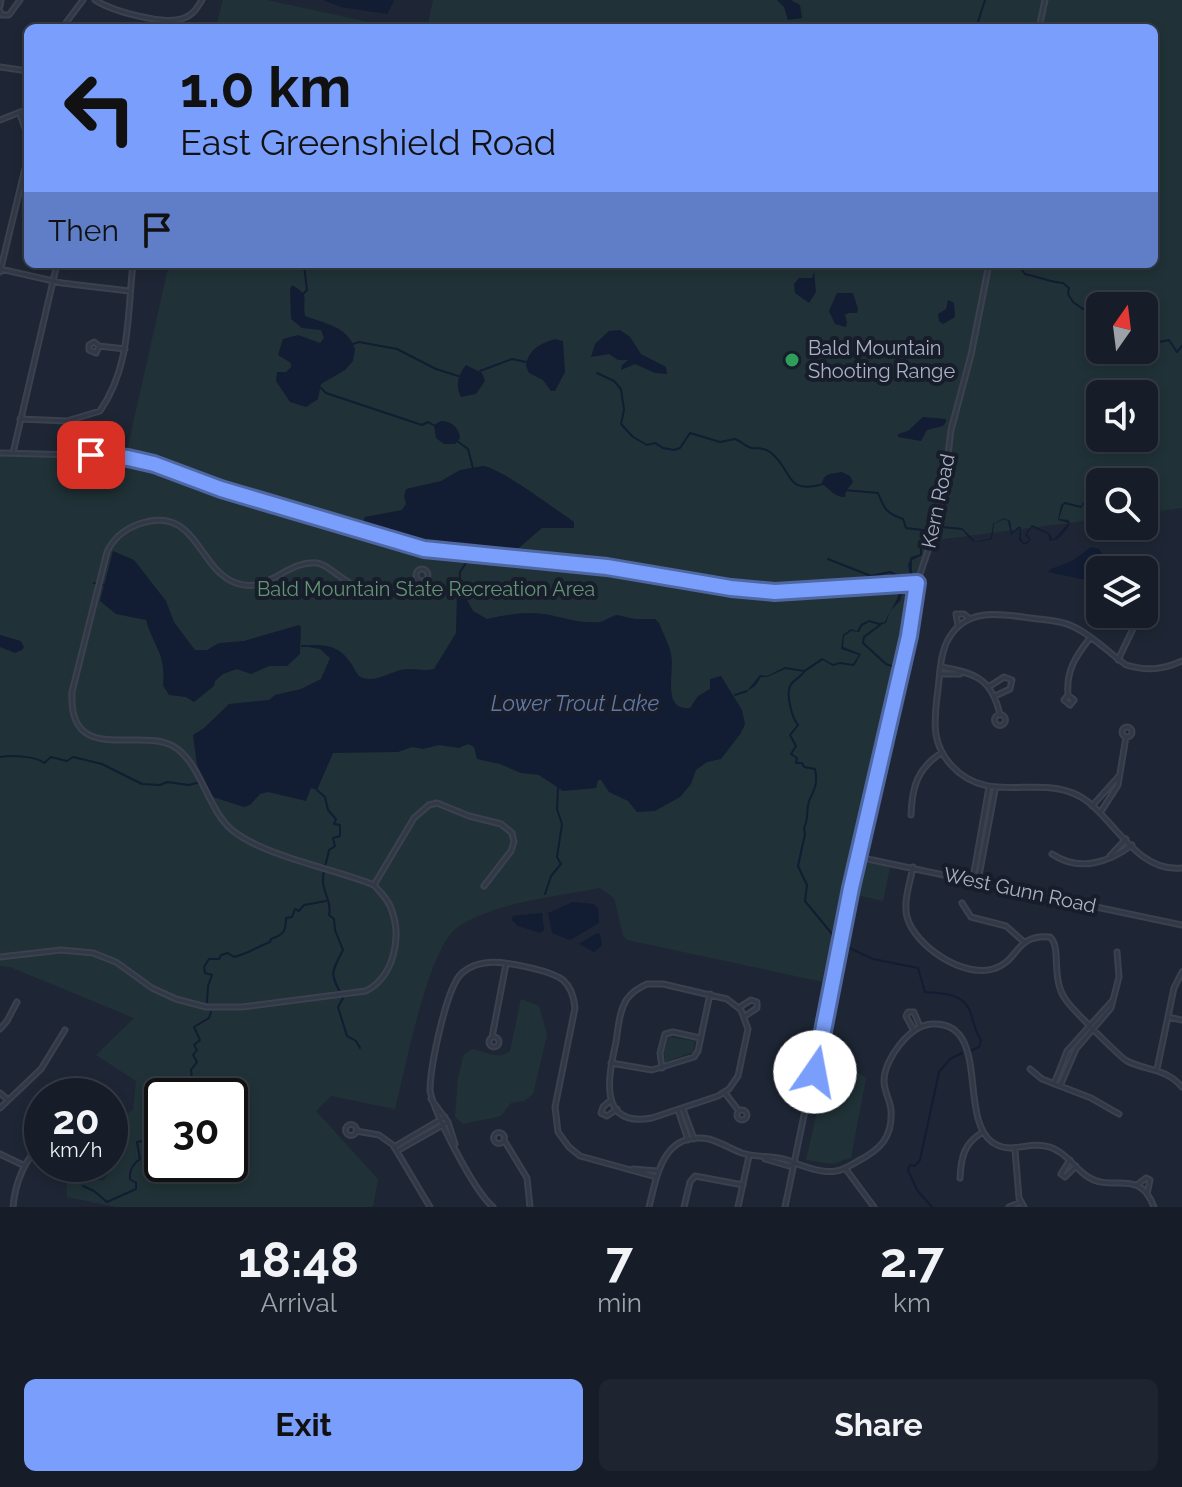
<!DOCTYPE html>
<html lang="en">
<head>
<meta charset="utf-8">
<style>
  body { margin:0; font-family:Raleway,sans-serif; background:#1f2530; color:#f1f3f6; height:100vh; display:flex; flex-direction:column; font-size:30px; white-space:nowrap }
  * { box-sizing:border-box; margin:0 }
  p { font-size:26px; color:#9ea1a8 }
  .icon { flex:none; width:44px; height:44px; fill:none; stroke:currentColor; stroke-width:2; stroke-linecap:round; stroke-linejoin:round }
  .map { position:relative; height:1207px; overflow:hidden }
  .sheet { display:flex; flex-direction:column; background:#161c28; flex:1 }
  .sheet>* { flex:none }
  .banner { position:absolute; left:24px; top:24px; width:1134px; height:244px; border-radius:12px; box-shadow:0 4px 12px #0003,0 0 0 2px #353a45; background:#799efb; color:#111; overflow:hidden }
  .needle { width:52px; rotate:14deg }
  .buttons { position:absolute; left:1086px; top:292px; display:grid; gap:16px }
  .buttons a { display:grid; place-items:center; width:72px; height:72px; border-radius:12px; background:#161c28; box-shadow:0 4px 12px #0003,0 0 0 2px #353a45; font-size:40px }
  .speed { position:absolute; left:24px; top:1078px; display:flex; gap:16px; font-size:40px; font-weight:700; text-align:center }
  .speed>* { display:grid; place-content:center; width:104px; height:104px; border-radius:50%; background:#161c28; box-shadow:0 4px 12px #0003,0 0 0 2px #353a45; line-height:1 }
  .speed small { font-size:20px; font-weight:400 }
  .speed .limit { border:4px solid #111; border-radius:12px; background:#fff; color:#111 }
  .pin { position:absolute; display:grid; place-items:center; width:68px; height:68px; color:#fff; margin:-34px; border-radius:16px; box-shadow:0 4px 12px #0006 }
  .me { position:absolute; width:88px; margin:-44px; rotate:12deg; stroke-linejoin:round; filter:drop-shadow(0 0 6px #0008) }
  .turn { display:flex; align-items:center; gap:28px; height:168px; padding:0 24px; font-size:36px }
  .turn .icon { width:104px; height:104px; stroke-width:2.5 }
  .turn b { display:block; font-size:56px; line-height:68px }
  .then { display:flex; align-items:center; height:76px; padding:0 24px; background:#0003; gap:16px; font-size:30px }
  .eta { display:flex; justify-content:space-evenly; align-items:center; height:136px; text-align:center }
  .eta b { font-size:48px; font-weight:700; line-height:56px }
  .button { display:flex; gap:16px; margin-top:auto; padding:16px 24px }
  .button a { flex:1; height:92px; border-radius:12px; background:#799efb; color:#111; font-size:32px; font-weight:700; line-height:92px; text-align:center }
  .button a+a { background:#1f2530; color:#f1f3f6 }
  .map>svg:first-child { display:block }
  .green { fill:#203237; fill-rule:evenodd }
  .water { fill:#121c32 }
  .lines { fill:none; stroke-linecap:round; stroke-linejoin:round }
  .stream { stroke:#121c32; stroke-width:2 }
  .minor-casing { stroke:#3b414f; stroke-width:7 }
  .minor { stroke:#313846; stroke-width:3 }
  .route-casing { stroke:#4f67a3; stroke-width:20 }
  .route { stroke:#799efb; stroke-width:14 }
  .leisure-dot { fill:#2e9e5b; stroke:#171d2a; stroke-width:3 }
  .labels { text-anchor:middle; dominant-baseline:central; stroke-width:8; stroke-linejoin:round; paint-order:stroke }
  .poi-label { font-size:20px; fill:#abb2c4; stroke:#171d2a; text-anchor:start }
  .street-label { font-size:20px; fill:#abb2c4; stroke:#171d2a }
  .park-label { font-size:20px; fill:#639473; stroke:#171d2a }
  .water-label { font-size:22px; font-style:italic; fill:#6278a4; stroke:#171d2a }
</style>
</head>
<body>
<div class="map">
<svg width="1182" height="1207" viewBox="0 0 1182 1207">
  <rect width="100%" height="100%" fill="#1e2635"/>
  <path class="green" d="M223 0H267L396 28H212L217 23Z
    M433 0H1182V508L1144 513V482H1100V519L929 541 828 983 627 940 623 935 614 898 600 888C554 897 500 901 459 926 428 945 405 1071 395 1109L331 1096 316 1111 378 1179 373 1207H116L67 1197 66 1172 103 1181 126 1146 110 1132V1126L133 1110 136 1081 96 1055 134 1018 10 967 0 966V455L125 459 169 264H1154V28H427ZM1100 306H1144V350H1100ZM1100 394H1144V438H1100ZM162 1096H230V1164H162Z
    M859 860 890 867 883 901 852 894Z
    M521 999 539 1006 547 1035 533 1094 524 1101 511 1103 501 1116 463 1124 455 1117 458 1078 464 1054 473 1049C485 1052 500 1060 510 1051Z
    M669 1037 695 1041 693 1052 665 1062 664 1051Z
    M829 1061 854 1064V1070L866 1078 851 1158 832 1164 806 1160Z"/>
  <path class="water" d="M323 0H393L394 1 387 14 341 7Z
    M777 0H791L800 5 802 18 788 20 784 7Z
    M814 272 816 292 809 303 795 293 794 284 799 278H812Z
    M292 285C311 296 302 297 305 316 326 324 347 326 355 349L353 361 345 370 321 384 318 399 306 407 290 402 276 381 277 372H286L291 367V363L278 355 283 339 298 335 320 343 324 338 321 330 302 328 291 319 290 290Z
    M837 293H853L858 309 857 313H849L845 315 847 322 846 327 835 324 829 311Z
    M948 300 954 303 955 317 943 324 939 321 938 314 946 309Z
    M620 330 630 337 641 354 666 367 667 374 655 373 635 364 621 370 622 365 628 360H618L609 354 591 357 595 344 609 331Z
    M555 339 563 341 565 372 555 391H551L543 380 529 373 526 366C528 350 539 344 555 339Z
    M466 365 482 373 485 381 476 394 461 397C455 385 458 375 466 365Z
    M923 417 946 419V422L943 426 927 430 921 441 898 437V434L908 431Z
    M441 421C451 421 459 427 460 438L455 444H444L436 438 434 425Z
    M483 466C499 467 557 510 574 522V528H542L513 553C504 554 491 550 481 549L477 545C451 550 386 537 363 523L365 517 402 510 406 504 404 496 406 489 441 481 460 470Z
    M842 472 850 476 853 482 846 491 845 497C834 497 830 489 822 484 824 472 833 474 842 472Z
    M1096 492 1100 493 1088 498 1081 508 1065 504 1063 506 1059 519 1068 520 1070 523C1067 530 1059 541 1050 541L1048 534 1032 527 1027 534 1031 540 1026 544H1023L1019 540 1020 528 1011 535 1008 521 1004 519 994 524 992 539C973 543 976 545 962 530L942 528 938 533 925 534 926 539 922 544V555L912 560V576L903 580 910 574 908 565 911 557 920 554V543L924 539 925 532 937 531 942 526 962 528 976 542 991 538 993 524 1004 518 1010 521 1012 533 1018 527H1021V539L1024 543 1030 540 1025 535 1032 525 1049 533 1053 540 1069 523 1058 520 1061 505 1065 502 1081 506 1087 497Z
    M1091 547 1099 549 1105 558 1093 567 1110 570H1100V583L1048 572 1051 569 1072 561Z
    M113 551 134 560 166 601 174 622 195 650H207L219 643 244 641 299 625 301 627 300 654 287 666H269L251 674 237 669 223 674 215 681 214 686 194 702 186 697 169 695 163 685C166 653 154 648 146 620L116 614 100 601Z
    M904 585 900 601 890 611 886 623 879 625 869 622 862 626 859 632 851 631 844 636 843 647 861 654 854 666 840 664 833 666 823 660 805 672 785 669 767 677H761L755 686 747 691 760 675 767 676 785 667 804 670 822 658 833 664 840 662 853 664 859 655 841 649 843 635 851 629 857 631 861 624 869 620 879 623 885 622C890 609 898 602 900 588Z
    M460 587 473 611 487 619C506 615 524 611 544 614 563 617 580 624 600 622 605 621 611 616 617 615L635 619H655L659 623C663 633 669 644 671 654 675 671 661 711 690 708L698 696 710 689V679L721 676 742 710 745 724 741 733 721 759 707 762 696 770 691 784 680 797 655 811 637 812 628 801 609 792 601 780H598L596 788 563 791 539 775 521 773 500 764 477 759 474 747 468 744 459 748 439 745 423 749 412 747 398 752 333 753 317 790 311 788 306 801 268 792 260 794 250 805 244 807 213 797 197 765 193 735 204 728 229 704 269 700 275 695 301 689 321 679 330 658 320 649 309 647V645C330 645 341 647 352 665 354 668 357 674 359 676 374 686 394 668 409 669 418 669 425 671 434 669L456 633 457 592Z
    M0 635 21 641 24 647 22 650 15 653 0 647Z
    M573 902 593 904 598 908 599 923 570 940 552 933 548 913Z
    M542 913 544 930 541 933 518 926 512 920 513 916Z
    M597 933 600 934 602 945 594 952 579 944Z"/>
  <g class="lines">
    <path class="stream" d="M976 28 985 0
      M300 264 304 265 307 290 303 294
      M1023 264 1022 270 1025 274C1039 277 1050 282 1063 283L1069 288 1068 294 1073 302 1083 309 1089 307 1086 314 1100 328
      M1144 343 1150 347 1154 343 1169 340 1177 352 1182 346
      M353 344 359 342 397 349 436 369 458 376
      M1127 350H1130
      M480 371 512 359 526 362
      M597 373 614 381 621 389 624 410 621 424 633 437 647 445 655 443 663 448 674 450 680 448 690 433 720 442 735 439C741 441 746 447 752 448 759 449 763 447 770 452 794 470 783 495 823 484
      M321 388 326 393 422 425 428 422 435 426
      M457 441 468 449 473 468
      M844 490 878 493C885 510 886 513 903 519L906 528 930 531
      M828 559 871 576 890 572 903 578
      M94 583 103 585
      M459 588 460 572 479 543
      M880 625 864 637 863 643 886 664 897 668
      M302 646H308
      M804 672C800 678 793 680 790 686 786 695 792 718 798 725L790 735 796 746 791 754 797 758 796 763H802L804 767 815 769C818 782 815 789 809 801 806 810 809 819 804 828L805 834 798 866 807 885 805 901 832 934V943L836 945
      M735 695 747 691
      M0 757C12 755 36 756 44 763L51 757 67 761 73 757 102 764 142 784 160 785 167 782 189 785 204 781
      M317 790 325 797 328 810 336 819 334 824 340 825V836L333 838 335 846 329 850C327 862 322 872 323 883 324 893 332 904 329 915L334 919 335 930 343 950C330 975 330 973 343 998L338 1007 347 1036 356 1041 360 1048
      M545 894 551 876 561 864 557 857 562 824 557 809 558 788
      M845 946 873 959 918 968 925 992C943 993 965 993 971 1014 974 1024 975 1031 981 1040L979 1047 972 1050
      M207 1002 208 986 212 975 205 973 204 967 209 959H219L221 955 228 953 234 957C247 954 257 947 270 942L271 939C284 935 286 930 286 918L292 917 295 909 299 911 304 905 326 901
      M211 1012 209 1018 194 1027 200 1040 194 1045 197 1050 193 1055 197 1062 191 1070 192 1079 199 1085 197 1091 200 1094 221 1096
      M83 1186 94 1191 107 1202 136 1189V1183L130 1179C129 1170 134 1163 140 1159L137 1142 152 1139 162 1132
      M932 1207 917 1190 908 1170 910 1165 915 1166 920 1160 939 1072 950 1059 962 1053"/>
    <g class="minor-casing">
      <path id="minor" d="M95 0C112 11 165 26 184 18 193 15 197 8 202 0
        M0 6 1 0
        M0 11 2 15H9L20 0
        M62 28 83 0
        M160 28 162 20
        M1039 28 1045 0
        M0 67 28 71
        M20 114 28 137
        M0 120 28 109
        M0 269 62 283 129 291
        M0 272 28 156
        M99 346 96 353 89 350V345L94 342 99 346 125 349
        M20 419 67 421 100 411C131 366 127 316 133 264
        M0 453 116 456 143 461 352 530 432 550 607 567 731 588 780 592 917 583
        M13 453 57 264
        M416 575a6 6 0 1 1 12 0a6 6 0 1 1-12 0Z
        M958 626 956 614H964L970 619
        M1118 660 1140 614
        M1182 661C1162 670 1147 671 1126 665 1109 653 1091 634 1072 626 1060 620 1044 620 1030 618 1001 614 967 607 949 638 939 654 940 679 937 697 934 723 932 744 951 765 990 809 1045 769 1087 801 1116 823 1139 873 1182 868
        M941 667C976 673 992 679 1000 715
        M940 674H960
        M990 686 1004 677 1012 680 1010 689 995 696
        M1068 695 1074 700 1070 705 1064 700 1068 695C1066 671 1075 657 1090 638
        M994.5 720a5.5 5.5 0 1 1 11 0a5.5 5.5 0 1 1-11 0Z
        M1122 732a5 5 0 1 1 10 0a5 5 0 1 1-10 0Z
        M1092 806 1119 776
        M1100 813 1118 785 1126 737
        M911 815C912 787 917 769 941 753
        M1052 854C1079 872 1108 863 1132 845
        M1110 856 1126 839
        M858 857 1182 925
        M913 867C910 883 903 902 907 917 915 946 963 978 993 969 1020 961 1014 934 1050 937 1062 947 1050 979 1066 1000 1071 1008 1121 1058 1127 1061 1147 1071 1166 1068 1182 1087
        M973 878 989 787
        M978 881 995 790
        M374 885 414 818 429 805 437 803 469 816 501 824 512 833 514 842 511 851 484 886
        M962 903 971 917 1006 926 1023 941
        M0 957 61 950 93 953 116 962 152 988 176 999 206 1007H242L366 991C393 977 402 939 392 911 389 900 381 893 374 885 333 868 265 857 232 830 207 809 201 762 173 746 138 727 68 766 72 692L107 552C113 539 125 529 139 524 197 504 197 569 236 583 267 595 286 560 317 563 325 564 332 571 338 575 370 598 381 599 416 579
        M647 984H663L727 999 741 1010 748 1029 738 1076 729 1089 718 1096 652 1118C596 1128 609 1074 616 1042 618 1029 619 1011 627 999 632 992 638 988 647 984Z
        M740 1007 751 1000 757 1002V1008L745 1016
        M1168 1017 1182 1020
        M0 1029 7 1021 17 1002
        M914 1031 906 1016 908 1012H914L920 1027
        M489 1042a5 5 0 1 1 10 0a5 5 0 1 1-10 0Z
        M492 1037 506 964
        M611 1063 652 1070 694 1057 698 1051 710 994
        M662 1068 660 1053 665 1034 673 1032 700 1038
        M1030 1069 1042 1079 1091 1098 1119 1114
        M1157 1069 1174 988 1182 972
        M1054 1084 1067 1051 1113 1000
        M1060 1086 1076 1049 1111 1008 1119 977 1117 952
        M0 1093 8 1100
        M725 1093 739 1111
        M431 1099 448 1122 455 1144
        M611 1100 603 1107 601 1113 607 1116 617 1109
        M0 1108 41 1069 65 1030
        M683 1109 694 1139
        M737 1115a5 5 0 1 1 10 0a5 5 0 1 1-10 0Z
        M678 1110 688 1140
        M345.5 1130a5.5 5.5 0 1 1 11 0a5.5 5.5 0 1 1-11 0Z
        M356 1131 379 1135 393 1145 430 1207
        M493.5 1138a5.5 5.5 0 1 1 11 0a5.5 5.5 0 1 1-11 0Z
        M504 1140 527 1178 530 1207
        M394 1147 445 1117
        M1015 1150 1019 1198 1024 1207
        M397 1151 448 1122
        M0 1154 25 1166
        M765 1159 789 1166 795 1164
        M1070 1160 1061 1174 1065 1177 1076 1166
        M845 1168 874 1207
        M633 1169 657 1171
        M960 1178C961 1157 964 1143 983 1132
        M1137 1185 1146 1178 1150 1180 1147 1194
        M13 1207C15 1183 25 1160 42 1143
        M493 1207C474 1191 435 1115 430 1091 430 1068 446 987 462 973 469 967 476 964 485 963 501 960 550 970 563 980 571 987 574 997 575 1008L555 1107 558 1132 569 1147 580 1156 656 1177
        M649 1207C657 1175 663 1131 709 1139 720 1142 731 1149 742 1153 758 1158 775 1155 790 1161 802 1166 822 1174 836 1171 844 1170 851 1165 858 1161 880 1150 893 1137 891 1110 890 1100 884 1091 884 1081 884 1059 910 1025 932 1024 991 1021 958 1117 992 1142 1010 1155 1025 1142 1045 1146 1064 1149 1073 1167 1088 1177 1113 1193 1139 1167 1154 1207
        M684 1207 690 1182 695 1176 743 1185
        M738 1207 749 1156
        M785 1207 851 888 909 636 917 583 933 536 944 487 951 430 971 355 989 264
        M1009 1207 1021 1202"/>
    </g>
    <use href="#minor" class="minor"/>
  </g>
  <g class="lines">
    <g class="route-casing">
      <path id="route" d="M91 455 128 458 154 464 221 489 424 549 607 567 731 588 775 592 917 583 909 636 851 888 815 1072"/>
    </g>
    <use href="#route" class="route"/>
  </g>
  <circle class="leisure-dot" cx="792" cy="360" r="8"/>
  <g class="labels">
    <g class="poi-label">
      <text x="808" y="348">Bald Mountain<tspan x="808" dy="23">Shooting Range</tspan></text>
    </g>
    <g class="street-label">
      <text transform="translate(938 501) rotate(-78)">Kern Road</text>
      <text transform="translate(1020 890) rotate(12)">West Gunn Road</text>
    </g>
    <g class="park-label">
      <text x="426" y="589">Bald Mountain State Recreation Area</text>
    </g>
    <g class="water-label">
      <text x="575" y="703">Lower Trout Lake</text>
    </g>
  </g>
</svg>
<div class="buttons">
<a><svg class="needle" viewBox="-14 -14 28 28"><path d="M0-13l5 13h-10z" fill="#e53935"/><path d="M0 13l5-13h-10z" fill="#9ea1a8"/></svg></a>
<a><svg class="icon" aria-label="sound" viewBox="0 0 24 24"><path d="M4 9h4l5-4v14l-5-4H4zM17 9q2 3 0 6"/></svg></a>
<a><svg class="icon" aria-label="search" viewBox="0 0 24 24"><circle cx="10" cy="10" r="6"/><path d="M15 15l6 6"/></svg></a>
<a><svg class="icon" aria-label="layers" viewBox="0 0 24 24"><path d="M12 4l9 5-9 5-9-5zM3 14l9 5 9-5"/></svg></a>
</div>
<div class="speed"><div>20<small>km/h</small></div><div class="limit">30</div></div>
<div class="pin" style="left:91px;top:455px;background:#d93025"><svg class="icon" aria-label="arrive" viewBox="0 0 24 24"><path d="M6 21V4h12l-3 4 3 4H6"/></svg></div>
<svg class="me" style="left:815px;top:1072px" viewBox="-20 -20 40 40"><circle r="19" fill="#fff"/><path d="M0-13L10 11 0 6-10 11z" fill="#799efb"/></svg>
<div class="banner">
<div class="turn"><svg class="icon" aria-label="left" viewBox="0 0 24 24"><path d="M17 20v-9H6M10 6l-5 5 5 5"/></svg><div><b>1.0 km</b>East Greenshield Road</div></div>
<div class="then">Then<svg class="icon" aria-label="arrive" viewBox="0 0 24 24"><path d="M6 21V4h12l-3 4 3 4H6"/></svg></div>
</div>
</div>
<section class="sheet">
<div class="eta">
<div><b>18:48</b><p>Arrival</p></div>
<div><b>7</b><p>min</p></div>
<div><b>2.7</b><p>km</p></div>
</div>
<div class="button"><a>Exit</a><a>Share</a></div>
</section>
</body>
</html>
